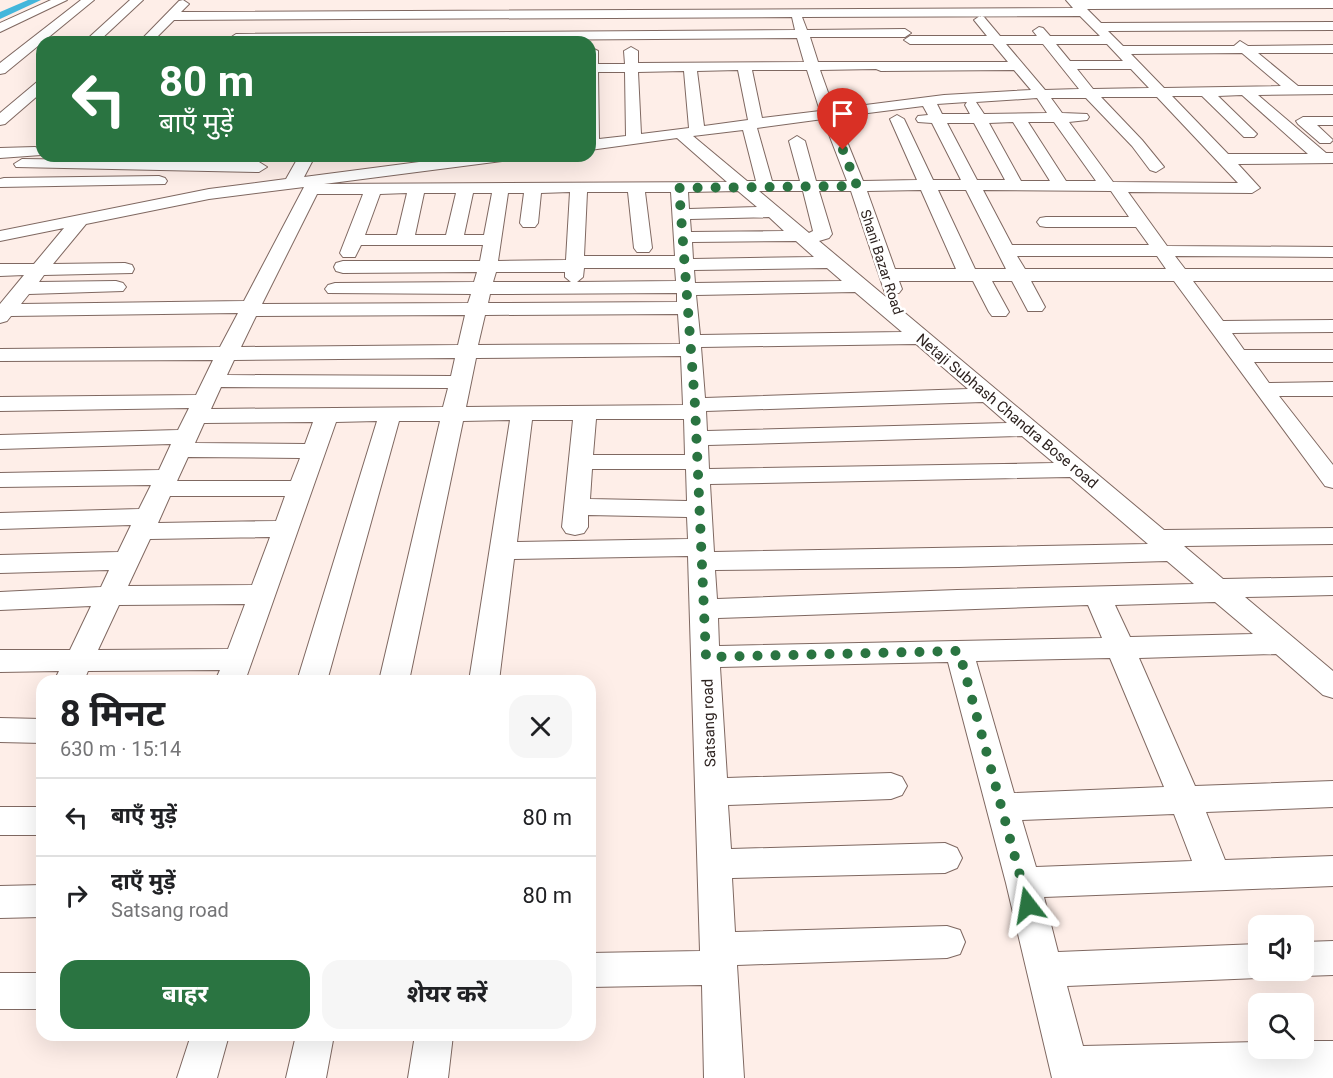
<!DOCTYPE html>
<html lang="hi">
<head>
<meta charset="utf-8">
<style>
  body { margin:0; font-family:Roboto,"Noto Sans Devanagari",sans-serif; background:#f6f6f6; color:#202124; height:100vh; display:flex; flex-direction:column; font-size:22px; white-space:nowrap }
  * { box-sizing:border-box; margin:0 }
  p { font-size:20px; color:#757577 }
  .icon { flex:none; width:33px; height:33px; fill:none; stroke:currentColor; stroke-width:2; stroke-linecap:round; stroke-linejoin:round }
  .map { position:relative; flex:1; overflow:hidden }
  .details { position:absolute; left:36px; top:675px; width:560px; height:366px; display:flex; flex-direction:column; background:#fff; border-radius:18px; box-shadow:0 6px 24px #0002 }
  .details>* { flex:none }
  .guide { position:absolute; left:36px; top:36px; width:560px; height:126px; border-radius:18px; box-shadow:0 6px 24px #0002; background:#2a7441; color:#fff; overflow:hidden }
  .controls { position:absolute; left:1248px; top:915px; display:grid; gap:12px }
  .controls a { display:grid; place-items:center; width:66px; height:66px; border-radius:12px; background:#fff; box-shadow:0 6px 24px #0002; font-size:30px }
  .pin { position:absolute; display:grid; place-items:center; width:51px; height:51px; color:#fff; margin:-62px -26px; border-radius:50% 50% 50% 0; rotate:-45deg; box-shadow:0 0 6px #0007 }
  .pin .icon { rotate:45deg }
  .me { position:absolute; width:66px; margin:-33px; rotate:346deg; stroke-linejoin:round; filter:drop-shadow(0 0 4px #0008) }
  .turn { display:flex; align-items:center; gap:21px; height:126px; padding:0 24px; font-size:27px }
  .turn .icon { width:78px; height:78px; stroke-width:2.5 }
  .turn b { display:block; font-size:42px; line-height:51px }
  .round { display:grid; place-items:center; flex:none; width:63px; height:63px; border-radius:18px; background:#f6f6f6 }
  .headline { display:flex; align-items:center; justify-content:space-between; height:102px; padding:0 24px }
  h1 { font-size:36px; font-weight:700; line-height:45px }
  .primary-button { display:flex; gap:12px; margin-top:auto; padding:12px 24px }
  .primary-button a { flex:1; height:69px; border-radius:18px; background:#2a7441; color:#fff; font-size:24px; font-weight:700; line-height:69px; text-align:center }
  .primary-button a+a { background:#f6f6f6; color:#202124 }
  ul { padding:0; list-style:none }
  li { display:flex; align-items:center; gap:18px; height:78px; padding:0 24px; border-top:2px solid #e0e0e0 }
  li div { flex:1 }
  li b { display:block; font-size:22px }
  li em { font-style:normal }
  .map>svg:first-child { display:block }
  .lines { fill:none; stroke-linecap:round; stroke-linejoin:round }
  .canal { fill:#44b6db; fill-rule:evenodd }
  .minor-casing { stroke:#7f6861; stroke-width:2 }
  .minor { fill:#fff; fill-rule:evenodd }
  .route { stroke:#2a7441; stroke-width:10; stroke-dasharray:0 18 }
  .labels { text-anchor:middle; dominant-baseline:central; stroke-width:5; stroke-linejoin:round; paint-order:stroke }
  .far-street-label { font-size:14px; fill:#2d2320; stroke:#fff }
  .street-label { font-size:15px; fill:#2d2320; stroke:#fff }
</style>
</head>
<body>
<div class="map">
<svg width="1333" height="1078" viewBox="0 0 1333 1078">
  <rect width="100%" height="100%" fill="#feeee8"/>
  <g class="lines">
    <path class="canal" d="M28 0H41L0 19V12Z"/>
    <g class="minor-casing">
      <path id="minor" d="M51 0H67L0 32V23Z
        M81 0H94L5 73 0 74V63Z
        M130 0H143L98 42H84Z
        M183 0 189 4 181 12 1073 8 1066 0H1333V8L1087 9 1101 23 1333 22V30L1108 31 1123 46H1234L1240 41 1248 46 1333 45V53H1258L1298 86H1333V94L1258 95 1326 153H1333V163L1238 164 1260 188 1252 193 1128 192 1167 246 1333 247V257L1175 256 1185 269H1333V281H1193L1223 321 1333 320V332L1232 333 1244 350H1333V362H1254L1269 383 1333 382V396H1279L1333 465V488L1325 486 1174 281H1031L1045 307 1042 311H1028L1012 281H992L1009 312 1006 316H992L989 312 973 281H899L902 289 899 293H885L851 191H819L832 234 829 238 819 241 1164 530 1333 528V544L1184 546 1223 579 1333 577V595L1245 597 1333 671V698L1323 695 1276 654 1139 658 1195 786 1333 781V807L1206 812 1225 860 1333 856V886L1044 897 1058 952 1258 944V970H1272L1258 978 1067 986 1083 1046 1258 1042V1048H1304V1041H1333V1078H1052L1006 883 948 662 720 667 727 778 891 773 902 777 907 786 902 795 891 799 728 805 731 849 945 843 957 848 962 858 957 868 945 873 732 878 735 932 947 926 960 930 965 942 960 954 947 958 737 965 744 1078H704L702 985 590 987V953L700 951 688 556 514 559 499 681H469L510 420 463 421 409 681H379L440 421H399L327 681H297L377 421 336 422 245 681H215L220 670 88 671 84 681H54L59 671 0 672V650H70L91 606 0 610V592L101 587 109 570 0 573V555L118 552 131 525 0 529V513L139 509 151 485 0 487V473L159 470 171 444 0 449V435L178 430 189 408 0 411V397L196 395 213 360 0 361V349L220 347 238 313 11 316 7 321 0 323V304L24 275 0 276V264H34L64 228 0 241V231L209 189 286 179 299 156H315L304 177 465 156H510L502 161 324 184 727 182 677 138 590 150V47L598 51V64H625L624 51 631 47 638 51V63L804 62 797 38 236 42 230 38 236 34 795 30 792 17 174 20 152 42H139L179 1ZM980 16 974 20 987 36H910L904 40 910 44H993L1008 62H818L810 37H905L911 33 905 29 807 30 802 17 1080 16 1100 36H1050L1043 28 1039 27 1033 31 1037 36H1000L984 17ZM1006 44H1043L1079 89 1045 90ZM1056 44H1107L1123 61H1070ZM1242 53 1281 86 1164 88 1131 54ZM876 69 881 71 1014 70 1031 90 944 95 834 109 820 70ZM1077 69H1131L1149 88 1093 89ZM738 70 748 120 704 126 697 71ZM752 70H807L820 111 762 118ZM684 71 689 128 641 134 638 72ZM598 72H625L626 136 599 139ZM1242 95 1308 154H1228L1172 96H1202L1244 137H1254L1257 134 1254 131 1218 96ZM1101 97H1157L1238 183 1113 182 1069 122 1087 120 1089 117 1087 114 1062 113 1051 98H1086L1132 146 1150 170 1156 172 1164 167 1142 140ZM1037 98 1047 113 984 114 976 102ZM967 102 965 105 970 114H942L937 104ZM923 106 928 115 918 116 916 119 918 122 932 123 961 180H933L904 119 897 115 890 119 917 180 863 181 837 117ZM823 119 847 181H816L805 141 797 136 789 141 800 181H772L757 128ZM1013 122 1050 181H1021L989 123ZM1028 122H1054L1096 181H1066ZM947 123H974L1005 180H977ZM743 130 756 181H747L693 136ZM304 187 244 301 21 304 29 294 123 291 126 287 123 283 116 281 39 282 44 275 132 273 134 269 132 265 125 263 53 264 86 224 209 199ZM921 190 956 269H895L867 191ZM938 190H966L1006 269H975ZM983 190 1111 191 1129 217H1046L1040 218 1037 222 1040 226 1046 227H1136L1149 245H1012ZM738 191 757 207 689 209 688 192ZM759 191H803L813 231 809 233ZM570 192 566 260 498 261 508 193H524L520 223 523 227H535L538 223 541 193ZM587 192H628L634 248 637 252H649L652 248 645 192H671L675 256H584ZM407 193 397 235H365L380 194ZM424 193H456L446 235H415ZM473 193H492L484 235H464ZM317 194H363L340 253 343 257H355L361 245H483L480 261H343L336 263 334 267 336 271 343 273 477 272 474 282 335 283 328 285 325 289 328 293 471 294 468 303 262 304ZM769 217 784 231 691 232 690 219ZM796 241 814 257 693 259 692 242ZM1017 256H1157L1166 269H1025ZM584 268H675L676 281 577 282 583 277ZM827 268 842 281 695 283 694 270ZM496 272H565V277L571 282H493ZM855 292 902 332 700 335 696 295ZM677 293V302L488 303 490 294ZM678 314 680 344 478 345 485 315ZM465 315 458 345 241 347 256 316ZM916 344 968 389 705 398 701 347ZM681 356 683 405 466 407 476 358ZM455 358 451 376 227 375 234 360ZM221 387 448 388 443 407 211 409ZM983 402 1007 423 707 431 706 411ZM596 419H684L685 455H593ZM532 420H573L562 527 566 533 575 535 584 533 588 527V515L687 517 688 539 517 542ZM313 422 305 444 195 443 204 423ZM1022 436 1054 463 709 469 708 445ZM188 457 300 458 291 481H177ZM592 469H686L687 501 590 499ZM1070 477 1148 544 714 552 710 484ZM170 496H285L276 521 158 523ZM270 537 252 585 128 586 150 539ZM1167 561 1194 584 957 590 717 599 715 570 959 567ZM1215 602 1253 634 1130 637 1115 605ZM245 604 228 649 98 650 119 605ZM1088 605 1102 638 719 646 718 618ZM1110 658 1164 787 1014 793 976 661ZM1174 814 1192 861 1036 867 1022 820Z
        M42 81V92L5 124 0 125V113L37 82Z
        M1303 117H1333V125H1317L1333 140 1330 143H1320L1298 124 1296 121Z
        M35 147 41 149V155L0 158V148Z
        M22 159 259 162 267 167 259 172 16 167 14 164Z
        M159 176 165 178 167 181 165 184 0 187V179L4 178Z
        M0 718 42 719V743L0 742Z
        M0 807H42V835H0Z
        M42 885V917L0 918V886Z
        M1333 941V975L1304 976 1291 971 1304 970V942Z
        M0 973H42V1009H0Z
        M191 1035H229L217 1078H177Z
        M296 1035H334L326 1078H286Z
        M415 1035H453L448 1078H408Z"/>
    </g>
    <use href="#minor" class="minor"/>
  </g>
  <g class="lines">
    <path class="route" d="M843 150 857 186 679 188 695 405 706 657 959 651 1028 905"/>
  </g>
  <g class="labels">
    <g class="far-street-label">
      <text transform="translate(882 262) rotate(72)">Shani Bazar Road</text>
    </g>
    <g class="street-label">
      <text transform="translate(1007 411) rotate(40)">Netaji Subhash Chandra Bose road</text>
      <text transform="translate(709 723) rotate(-92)">Satsang road</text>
    </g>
  </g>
</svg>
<div class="controls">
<a><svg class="icon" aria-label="sound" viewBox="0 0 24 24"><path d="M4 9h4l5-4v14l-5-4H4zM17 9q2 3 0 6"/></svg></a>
<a><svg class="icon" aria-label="search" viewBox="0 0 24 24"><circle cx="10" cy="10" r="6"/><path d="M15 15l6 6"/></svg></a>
</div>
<div class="pin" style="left:843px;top:150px;background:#d93025"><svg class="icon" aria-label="arrive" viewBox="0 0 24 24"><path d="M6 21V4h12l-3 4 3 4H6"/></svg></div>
<svg class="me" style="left:1028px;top:905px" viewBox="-20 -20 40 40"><path d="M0-17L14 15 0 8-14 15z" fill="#2a7441" stroke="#fff" stroke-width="4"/></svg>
<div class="guide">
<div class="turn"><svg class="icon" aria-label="left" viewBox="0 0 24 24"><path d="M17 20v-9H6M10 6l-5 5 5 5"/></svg><div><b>80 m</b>बाएँ मुड़ें</div></div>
</div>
<section class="details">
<div class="headline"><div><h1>8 मिनट</h1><p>630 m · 15:14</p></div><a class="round"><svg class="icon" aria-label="close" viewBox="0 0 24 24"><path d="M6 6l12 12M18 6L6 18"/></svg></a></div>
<ul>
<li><svg class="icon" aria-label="left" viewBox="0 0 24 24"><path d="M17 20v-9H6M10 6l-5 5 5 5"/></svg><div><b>बाएँ मुड़ें</b></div><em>80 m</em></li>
<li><svg class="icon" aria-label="right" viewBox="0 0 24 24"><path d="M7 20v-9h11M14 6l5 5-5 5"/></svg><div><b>दाएँ मुड़ें</b><p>Satsang road</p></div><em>80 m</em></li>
</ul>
<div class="primary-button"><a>बाहर</a><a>शेयर करें</a></div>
</section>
</div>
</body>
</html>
